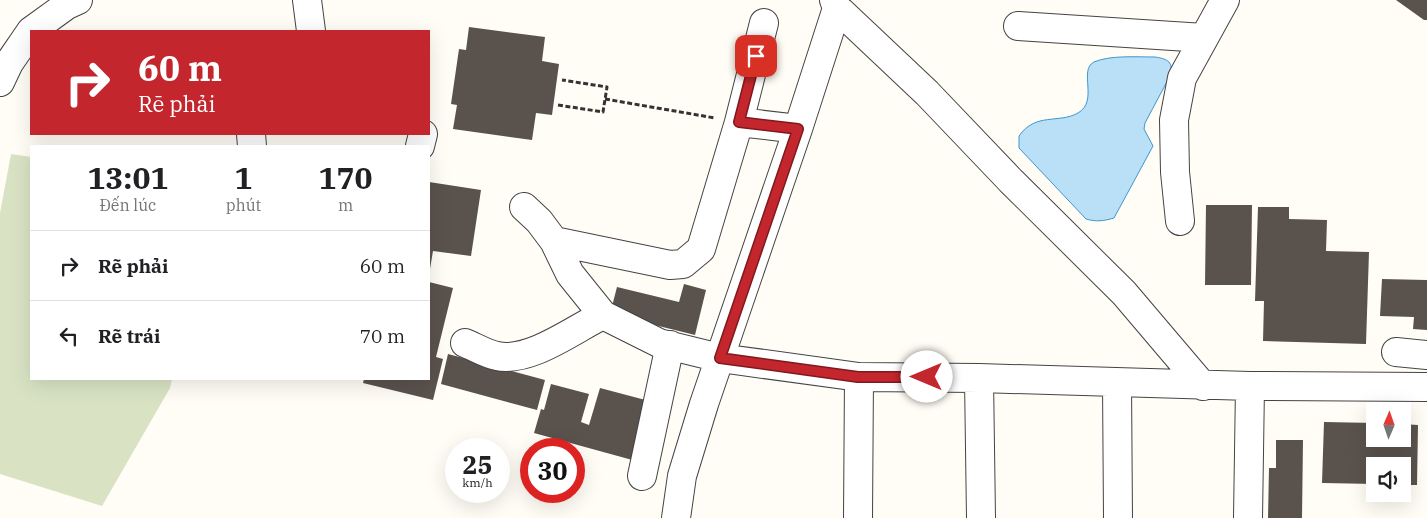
<!DOCTYPE html>
<html lang="vi">
<head>
<meta charset="utf-8">
<style>
  body { margin:0; font-family:"IBM Plex Serif",serif; background:#f2f2f2; color:#202124; height:100vh; display:flex; flex-direction:column; font-size:19px; white-space:nowrap }
  * { box-sizing:border-box; margin:0 }
  p { font-size:16px; color:#757577 }
  .icon { flex:none; width:28px; height:28px; fill:none; stroke:currentColor; stroke-width:2; stroke-linecap:round; stroke-linejoin:round }
  .map { position:relative; flex:1; overflow:hidden }
  .side { position:absolute; left:30px; top:145px; width:400px; height:235px; display:flex; flex-direction:column; background:#fff; border-radius:0px; box-shadow:0 5px 20px #0002 }
  .side>* { flex:none }
  .top-card { position:absolute; left:30px; top:30px; width:400px; height:105px; border-radius:0px; box-shadow:0 5px 20px #0002; background:#c4262e; color:#fff; overflow:hidden }
  .needle { width:32px; rotate:2deg }
  .fabs { position:absolute; left:1366px; top:402px; display:grid; gap:10px }
  .fabs a { display:grid; place-items:center; width:45px; height:45px; border-radius:0px; background:#fff; box-shadow:0 5px 20px #0002; font-size:25px }
  .speed { position:absolute; left:445px; top:438px; display:flex; gap:10px; font-size:25px; font-weight:700; text-align:center }
  .speed>* { display:grid; place-content:center; width:65px; height:65px; border-radius:50%; background:#fff; box-shadow:0 5px 20px #0002; line-height:1 }
  .speed small { font-size:12px; font-weight:400 }
  .speed .limit { border:8px solid #d22; background:#fff; color:#111 }
  .pin { position:absolute; display:grid; place-items:center; width:42px; height:42px; color:#fff; margin:-21px; border-radius:10px; box-shadow:0 2px 8px #0006 }
  .me { position:absolute; width:55px; margin:-28px; rotate:270deg; stroke-linejoin:round; filter:drop-shadow(0 0 4px #0008) }
  .turn { display:flex; align-items:center; gap:18px; height:105px; padding:0 25px; font-size:22px }
  .turn .icon { width:65px; height:65px; stroke-width:2.5 }
  .turn b { display:block; font-size:35px; line-height:42px }
  .eta { display:flex; justify-content:space-evenly; align-items:center; height:85px; text-align:center }
  .eta b { font-size:30px; font-weight:700; line-height:35px }
  ul { padding:0; list-style:none }
  li { display:flex; align-items:center; gap:15px; height:70px; padding:0 25px; border-top:1px solid #e0e0e0 }
  li div { flex:1 }
  li b { display:block; font-size:19px }
  li em { font-style:normal }
  .map>svg:first-child { display:block }
  .cemetery { fill:#d9e3c4 }
  .water { fill:#b9e0f7; stroke:#3f96cf }
  .building { fill:#5a524d }
  .lines { fill:none; stroke-linecap:round; stroke-linejoin:round }
  .minor-casing { stroke:#444; stroke-width:30 }
  .path { stroke:#333; stroke-width:3; stroke-dasharray:5 2.5; stroke-linecap:butt }
  .minor { stroke:#fff; stroke-width:28 }
  .route-casing { stroke:#7f191e; stroke-width:12 }
  .route { stroke:#c4262e; stroke-width:9 }
</style>
</head>
<body>
<div class="map">
<svg width="1427" height="518" viewBox="0 0 1427 518">
  <rect width="100%" height="100%" fill="#fffdf5"/>
  <path class="cemetery" d="M11 154 31 157V379H172L170 388 102 506 0 474V213Z"/>
  <path class="water" d="M1155 57C1168 59 1174 62 1170 76L1145 123 1144 129 1153 146 1114 218C1104 221 1096 222 1086 219L1019 148V136C1036 112 1058 124 1078 113 1099 101 1078 70 1094 62 1110 55 1137 57 1155 57Z"/>
  <path class="building" d="M1396 0H1427V20H1424Z
    M469 27 545 37 542 61 559 64 552 115 536 113 532 140 453 129 457 105 451 104 459 49 466 50Z
    M429 182 481 190 471 256 433 251 430 269Z
    M1206 205H1252L1251 285H1205Z
    M1258 207H1289V219L1327 220 1326 251 1369 252 1366 344 1263 341 1264 301H1255Z
    M1382 279 1427 280V330L1413 329 1414 317 1380 316Z
    M429 282 453 288 436 357 443 359 433 400 363 383 364 379H429Z
    M684 284 706 290 695 335 610 314 617 287 679 302Z
    M448 354 545 380 537 410 441 384Z
    M551 384 589 394 581 422 589 425 600 388 653 402 636 461 534 433 541 409 544 410Z
    M1324 422 1375 423V439H1402V424L1418 425 1417 485H1402V466H1375V484L1322 483Z
    M1276 440H1303L1302 518H1268L1269 468H1276Z"/>
  <g class="lines">
    <g class="minor-casing">
      <path id="minor" d="M307 0 311 31
        M837 8 927 93 1011 181 1124 293 1203 386
        M1018 26 1204 38
        M31 31 67 5 78 0
        M0 82 9 63 31 31
        M739 122 798 129
        M251 134 252 146
        M420 146 423 134
        M524 207 539 221 554 241 570 274 603 315 659 343 720 358 859 377 979 378 1250 386 1427 387
        M1180 221 1175 172 1174 120 1182 78 1225 0
        M554 241 670 265 683 264 701 249 739 122 764 23
        M465 343C475 347 486 354 497 356 530 363 574 329 603 315
        M1396 352 1427 355
        M979 378 981 518
        M1117 383 1118 518
        M642 476 670 345
        M676 518 682 476 704 404 798 129 837 8 834 0
        M858 518 859 377
        M1248 518 1250 386"/>
    </g>
    <path class="path" d="M605 99 715 118
      M558 105 603 112 607 87 562 80"/>
    <use href="#minor" class="minor"/>
  </g>
  <g class="lines">
    <g class="route-casing">
      <path id="route" d="M756 56 739 122 798 129 720 358 858 377H927"/>
    </g>
    <use href="#route" class="route"/>
  </g>
</svg>
<div class="fabs">
<a><svg class="needle" viewBox="-14 -14 28 28"><path d="M0-13l5 13h-10z" fill="#e53935"/><path d="M0 13l5-13h-10z" fill="#757577"/></svg></a>
<a><svg class="icon" aria-label="sound" viewBox="0 0 24 24"><path d="M4 9h4l5-4v14l-5-4H4zM17 9q2 3 0 6"/></svg></a>
</div>
<div class="speed"><div>25<small>km/h</small></div><div class="limit">30</div></div>
<div class="pin" style="left:756px;top:56px;background:#d93025"><svg class="icon" aria-label="arrive" viewBox="0 0 24 24"><path d="M6 21V4h12l-3 4 3 4H6"/></svg></div>
<svg class="me" style="left:927px;top:377px" viewBox="-20 -20 40 40"><circle r="19" fill="#fff"/><path d="M0-13L10 11 0 6-10 11z" fill="#c4262e"/></svg>
<div class="top-card">
<div class="turn"><svg class="icon" aria-label="right" viewBox="0 0 24 24"><path d="M7 20v-9h11M14 6l5 5-5 5"/></svg><div><b>60 m</b>Rẽ phải</div></div>
</div>
<section class="side">
<div class="eta">
<div><b>13:01</b><p>Đến lúc</p></div>
<div><b>1</b><p>phút</p></div>
<div><b>170</b><p>m</p></div>
</div>
<ul>
<li><svg class="icon" aria-label="right" viewBox="0 0 24 24"><path d="M7 20v-9h11M14 6l5 5-5 5"/></svg><div><b>Rẽ phải</b></div><em>60 m</em></li>
<li><svg class="icon" aria-label="left" viewBox="0 0 24 24"><path d="M17 20v-9H6M10 6l-5 5 5 5"/></svg><div><b>Rẽ trái</b></div><em>70 m</em></li>
</ul>
</section>
</div>
</body>
</html>
